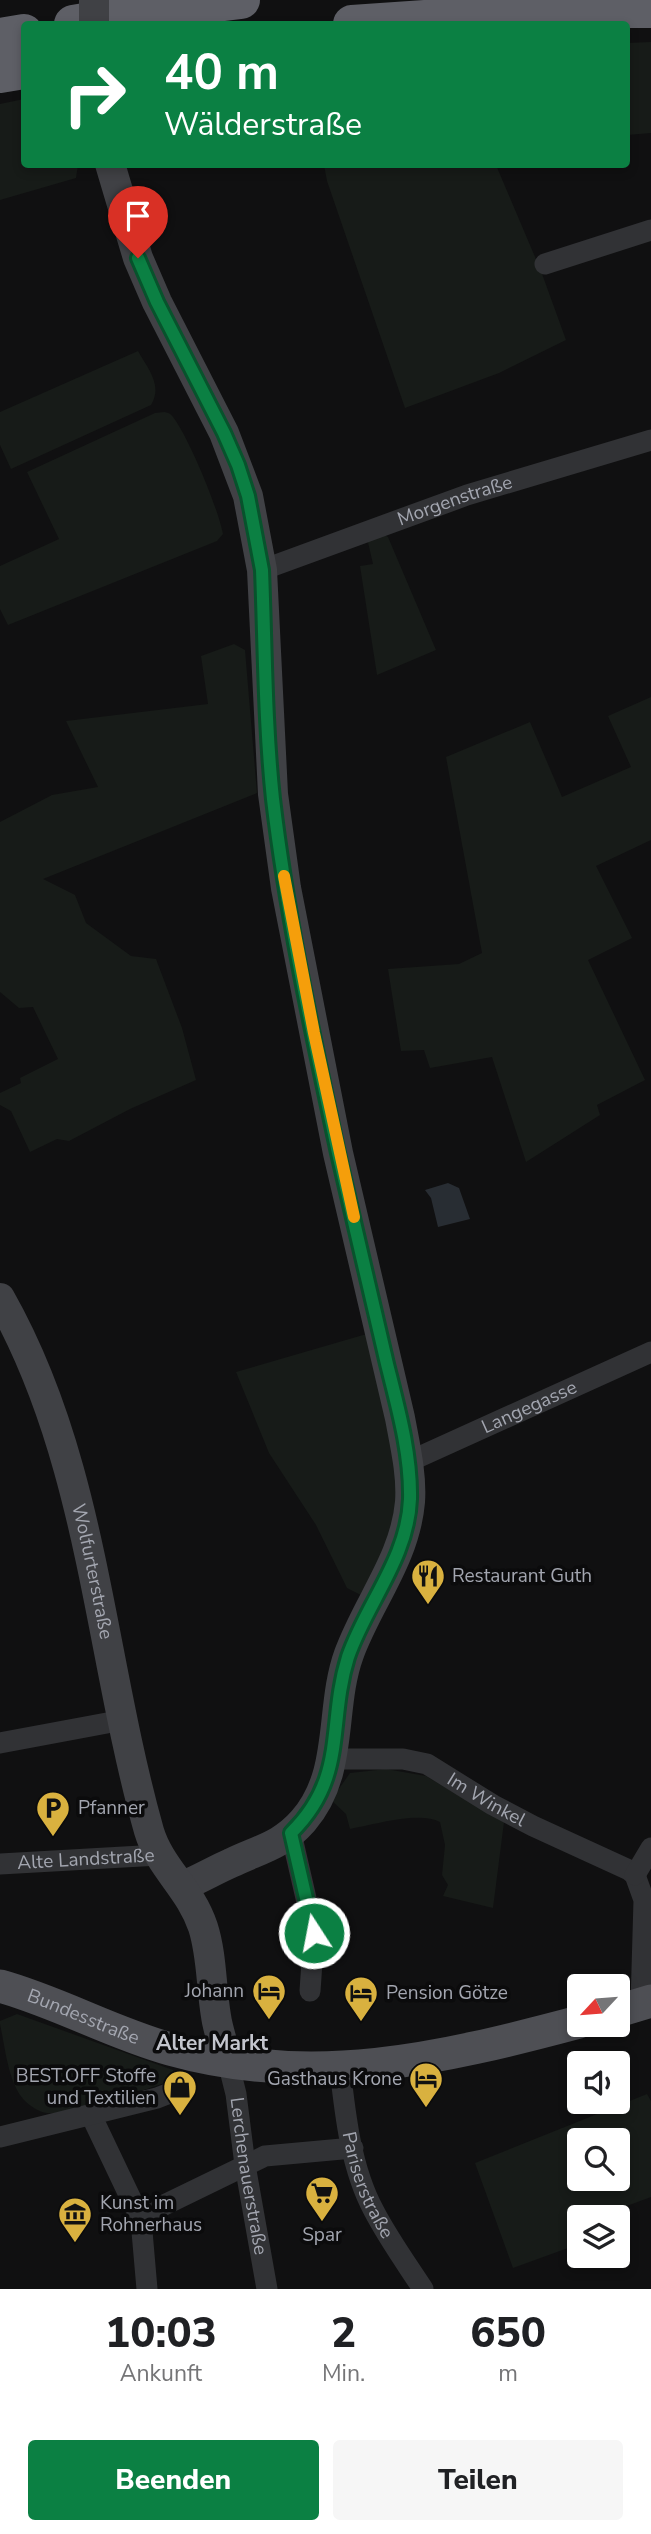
<!DOCTYPE html>
<html lang="de">
<head>
<meta charset="utf-8">
<style>
  body { margin:0; font-family:"Nunito Sans",sans-serif; background:#f6f6f6; color:#202124; height:100vh; display:flex; flex-direction:column; font-size:26px; white-space:nowrap }
  * { box-sizing:border-box; margin:0 }
  p { font-size:23px; color:#757577 }
  .icon { flex:none; width:38px; height:38px; fill:none; stroke:currentColor; stroke-width:2; stroke-linecap:round; stroke-linejoin:round }
  .map { position:relative; height:2289px; overflow:hidden }
  .details { display:flex; flex-direction:column; background:#fff; flex:1 }
  .details>* { flex:none }
  .banner { position:absolute; left:21px; top:21px; width:609px; height:147px; border-radius:7px; box-shadow:0 4px 10px #0003; background:#0b8043; color:#fff; overflow:hidden }
  .needle { width:46px; rotate:244deg }
  .tools { position:absolute; left:567px; top:1974px; display:grid; gap:14px }
  .tools a { display:grid; place-items:center; width:63px; height:63px; border-radius:7px; background:#fff; box-shadow:0 4px 10px #0003; font-size:35px }
  .pin { position:absolute; display:grid; place-items:center; width:60px; height:60px; color:#fff; margin:-72px -30px; border-radius:50% 50% 50% 0; rotate:-45deg; box-shadow:0 0 7px #0007 }
  .pin .icon { rotate:45deg }
  .me { position:absolute; width:77px; margin:-38px; rotate:349deg; stroke-linejoin:round; filter:drop-shadow(0 0 5px #0008) }
  .turn { display:flex; align-items:center; gap:24px; height:147px; padding:0 28px; font-size:32px }
  .turn .icon { width:91px; height:91px; stroke-width:2.5 }
  .turn b { display:block; font-size:49px; line-height:60px }
  .eta { display:flex; justify-content:space-evenly; align-items:center; height:119px; text-align:center }
  .eta b { font-size:42px; font-weight:800; line-height:49px }
  .action { display:flex; gap:14px; margin-top:auto; padding:14px 28px }
  .action a { flex:1; height:80px; border-radius:7px; background:#0b8043; color:#fff; font-size:28px; font-weight:800; line-height:80px; text-align:center }
  .action a+a { background:#f6f6f6; color:#202124 }
  .map>svg:first-child { display:block }
  .green { fill:#171b18; fill-rule:evenodd }
  .water { fill:#282d33 }
  .lines { fill:none; stroke-linecap:round; stroke-linejoin:round }
  .street { stroke:#313235; stroke-width:21 }
  .secondary { stroke:#404145; stroke-width:30 }
  .primary { stroke:#4e4f54; stroke-width:33 }
  .highway { stroke:#5e5f66; stroke-width:38 }
  .secondary-bridge { stroke:#404145; stroke-width:30 }
  .route-casing { stroke:#07532c; stroke-width:18 }
  .route { stroke:#0b8043; stroke-width:12 }
  .slow { stroke:#f59e0b; stroke-width:12 }
  .labels { text-anchor:middle; dominant-baseline:central; stroke-width:7; stroke-linejoin:round; paint-order:stroke }
  .street-label { font-size:19px; fill:#a3a6b0; stroke:#0b0b0c }
  .poi-label { font-size:19px; fill:#a3a6b0; stroke:#0b0b0c; text-anchor:start }
  .neighbourhood-label { font-size:21px; font-weight:bold; fill:#c3c5cd; stroke:#0b0b0c }
</style>
</head>
<body>
<div class="map">
<svg width="651" height="2289" viewBox="0 0 651 2289">
  <rect width="100%" height="100%" fill="#101011"/>
  <path class="green" d="M651 42V133L627 135V43Z
    M24 99V164L78 165 76 178 0 200V104Z
    M324 165H496L541 271 566 340 499 373 405 408 327 181Z
    M138 351C148 369 163 385 151 405L11 469 0 445V412Z
    M164 412C169 413 170 413 173 417 189 438 218 508 223 534L217 541 8 625 0 609V566L59 539 27 472 155 413Z
    M382 534 388 537 436 650 377 675 360 566 373 564 367 538Z
    M234 644 245 650 257 793 43 879 75 895 86 923 131 956 156 959 182 1028 196 1080 130 1109 69 1141 57 1139 30 1152 11 1111 0 1105V1093L21 1083 20 1078 58 1059 33 1007 19 1008 0 992V822L52 795 98 787 66 721 208 704 201 656Z
    M651 697V840L596 866 632 938 588 960 645 1080 597 1105 600 1115 526 1162 492 1057 430 1068 424 1050 401 1051 388 969 459 964 482 953 446 757 530 722 562 797 631 767 608 716Z
    M370 1333 396 1451 399 1511 365 1597 347 1588 316 1525 269 1453 236 1372Z
    M386 1769 426 1776 504 1822 493 1908 443 1896 448 1885 442 1875 445 1845 440 1822C419 1811 373 1825 350 1829L346 1814 331 1800 350 1773Z
    M17 2014 173 2070 177 2078C157 2087 65 2116 47 2113 39 2112 30 2106 24 2100 8 2082 5 2047 0 2024V2021Z
    M647 2094 651 2101V2197L597 2217H579V2224L573 2226 579 2244 513 2268 475 2163ZM579 2140H618V2179H579Z"/>
  <path class="water" d="M448 1183 459 1188 470 1219 438 1227 431 1198 425 1190Z"/>
  <g class="lines">
    <g class="street">
      <path d="M545 264 651 230"/>
      <path id="s1" d="M262 570 467 495 651 440"/>
      <path id="s2" d="M408 1462 651 1352"/>
      <path d="M0 1743 123 1720"/>
      <path id="s3" d="M333 1759H403L427 1764 493 1805 533 1826 629 1870 635 1875 644 1900 641 2004"/>
      <path d="M291 1833 314 1933 310 1991"/>
      <path id="s4" d="M0 1864 159 1855"/>
      <path d="M635 1875 651 1848"/>
      <path id="s5" d="M228 2062 236 2094 245 2165 267 2289"/>
      <path id="s6" d="M340 2068C345 2114 351 2169 374 2211 388 2238 406 2263 423 2289"/>
      <path d="M91 2115 141 2220 147 2289"/>
      <path d="M0 2137 157 2098 180 2089"/>
      <path d="M141 2220 156 2209 265 2156 353 2148"/>
    </g>
    <g class="secondary">
      <path d="M110 164 138 258 157 302 224 433 248 496 262 570 273 794 286 888 338 1153 400 1418C405 1445 412 1475 410 1502 405 1559 368 1602 349 1654 329 1709 345 1773 303 1821 281 1846 260 1849 231 1863 215 1870 200 1879 183 1886"/>
      <path id="s7" d="M0 1298C93 1462 99 1654 149 1831 160 1868 190 1888 203 1927 212 1955 211 1986 216 2016 218 2031 224 2046 228 2062"/>
    </g>
    <g class="primary">
      <path id="s8" d="M0 1986C58 2002 112 2033 170 2049 313 2089 440 2059 579 2022"/>
      <path d="M618 2011 651 2001"/>
    </g>
    <path class="highway" d="M73 24 143 12 241 0
      M352 24 569 9H651
      M0 37 24 33
      M0 74 24 70"/>
    <path class="secondary-bridge" d="M94 0V24"/>
  </g>
  <g class="lines">
    <g class="route-casing">
      <path id="route" d="M138 258 157 302 224 433 238 465 248 496 262 570C265 646 265 724 273 799 287 918 313 1036 338 1153 354 1224 371 1294 387 1364 398 1408 411 1454 410 1499 408 1558 366 1604 348 1657 327 1724 348 1777 291 1833L314 1933"/>
    </g>
    <use href="#route" class="route"/>
    <path class="slow" d="M284 876 314 1033 354 1217"/>
  </g>
  <defs>
    <g id="restaurant-pin" transform="scale(1.75)"><path d="M0 17L-7.5 6A9.5 9.5 0 1 1 7.5 6Z" fill="#d9b13f" stroke="#0b0b0c"/><path d="M-5-6h1v4h1v-4h1v4h1v-4h1v5L-1.5 .5V6h-2V.5L-5-1ZM5-6V6H3V1.5H1.5Q1.5-4 5-6Z" fill="#111"/></g>
    <g id="parking-pin" transform="scale(1.75)"><path d="M0 17L-7.5 6A9.5 9.5 0 1 1 7.5 6Z" fill="#d9b13f" stroke="#0b0b0c"/><path d="M-3.5-5.5H1a3.5 3.5 0 0 1 0 7H-1V5.5H-3.5ZM-1-3.4V-.6H.8a1.4 1.4 0 0 0 0-2.8Z" fill="#111"/></g>
    <g id="hotel-pin" transform="scale(1.75)"><path d="M0 17L-7.5 6A9.5 9.5 0 1 1 7.5 6Z" fill="#d9b13f" stroke="#0b0b0c"/><path d="M-6-4.5h1.5V1H6V5H4.5V3h-9V5H-6ZM-4 0a1.8 1.8 0 1 1 3.6 0ZM.5 0V-2.5h3Q6-2.5 6 0Z" fill="#111"/></g>
    <g id="shop-pin" transform="scale(1.75)"><path d="M0 17L-7.5 6A9.5 9.5 0 1 1 7.5 6Z" fill="#d9b13f" stroke="#0b0b0c"/><path d="M-5-2.5h2.3a2.7 3.5 0 0 1 5.4 0H5L5.5 6h-11ZM-1.5-2.5h3a1.5 2.3 0 0 0-3 0Z" fill="#111"/></g>
    <g id="supermarket-pin" transform="scale(1.75)"><path d="M0 17L-7.5 6A9.5 9.5 0 1 1 7.5 6Z" fill="#d9b13f" stroke="#0b0b0c"/><path d="M-6-5.5h2.5l.6 2H6L4.5 2H-2.5L-4.4-4H-6ZM-1.5 3.2a1.3 1.3 0 1 0 .1 0ZM3 3.2a1.3 1.3 0 1 0 .1 0Z" fill="#111"/></g>
    <g id="museum-pin" transform="scale(1.75)"><path d="M0 17L-7.5 6A9.5 9.5 0 1 1 7.5 6Z" fill="#d9b13f" stroke="#0b0b0c"/><path d="M0-6L6-3V-2H-6V-3ZM-5-1h2V3h-2ZM-1-1h2V3h-2ZM3-1h2V3H3ZM-6 4H6V6H-6Z" fill="#111"/></g>
  </defs>
  <g fill-rule="evenodd">
    <use href="#restaurant-pin" x="428" y="1576"/>
    <use href="#parking-pin" x="53" y="1808"/>
    <use href="#hotel-pin" x="269" y="1991"/>
    <use href="#hotel-pin" x="361" y="1993"/>
    <use href="#hotel-pin" x="426" y="2079"/>
    <use href="#shop-pin" x="180" y="2087"/>
    <use href="#supermarket-pin" x="322" y="2193"/>
    <use href="#museum-pin" x="75" y="2214"/>
  </g>
  <g class="labels">
    <g class="street-label">
      <text stroke="none"><textPath href="#s1" startOffset="205">Morgenstraße</textPath></text>
      <text stroke="none"><textPath href="#s2" startOffset="133">Langegasse</textPath></text>
      <text stroke="none"><textPath href="#s7" startOffset="290">Wolfurterstraße</textPath></text>
      <text stroke="none"><textPath href="#s3" startOffset="164">Im Winkel</textPath></text>
      <text stroke="none"><textPath href="#s4" startOffset="86">Alte Landstraße</textPath></text>
      <text stroke="none"><textPath href="#s8" startOffset="89">Bundesstraße</textPath></text>
      <text stroke="none"><textPath href="#s5" startOffset="116">Lerchenauerstraße</textPath></text>
      <text stroke="none"><textPath href="#s6" startOffset="121">Pariserstraße</textPath></text>
    </g>
    <g class="poi-label">
      <text x="452" y="1576">Restaurant Guth</text>
      <text x="78" y="1808">Pfanner</text>
      <text x="244" y="1991" text-anchor="end">Johann</text>
      <text x="386" y="1993">Pension Götze</text>
      <text x="156" y="2076" text-anchor="end">BEST.OFF Stoffe<tspan x="156" dy="22">und Textilien</tspan></text>
      <text x="402" y="2079" text-anchor="end">Gasthaus Krone</text>
      <text x="100" y="2203">Kunst im<tspan x="100" dy="22">Rohnerhaus</tspan></text>
      <text x="322" y="2235" text-anchor="middle">Spar</text>
    </g>
    <g class="neighbourhood-label">
      <text x="212" y="2043">Alter Markt</text>
    </g>
  </g>
</svg>
<div class="tools">
<a><svg class="needle" viewBox="-14 -14 28 28"><path d="M0-13l5 13h-10z" fill="#e53935"/><path d="M0 13l5-13h-10z" fill="#757577"/></svg></a>
<a><svg class="icon" aria-label="sound" viewBox="0 0 24 24"><path d="M4 9h4l5-4v14l-5-4H4zM17 9q2 3 0 6"/></svg></a>
<a><svg class="icon" aria-label="search" viewBox="0 0 24 24"><circle cx="10" cy="10" r="6"/><path d="M15 15l6 6"/></svg></a>
<a><svg class="icon" aria-label="layers" viewBox="0 0 24 24"><path d="M12 4l9 5-9 5-9-5zM3 14l9 5 9-5"/></svg></a>
</div>
<div class="pin" style="left:138px;top:258px;background:#d93025"><svg class="icon" aria-label="arrive" viewBox="0 0 24 24"><path d="M6 21V4h12l-3 4 3 4H6"/></svg></div>
<svg class="me" style="left:314px;top:1933px" viewBox="-20 -20 40 40"><circle r="17" fill="#0b8043" stroke="#fff" stroke-width="3"/><path d="M0-11L8 9 0 5-8 9z" fill="#fff"/></svg>
<div class="banner">
<div class="turn"><svg class="icon" aria-label="right" viewBox="0 0 24 24"><path d="M7 20v-9h11M14 6l5 5-5 5"/></svg><div><b>40 m</b>Wälderstraße</div></div>
</div>
</div>
<section class="details">
<div class="eta">
<div><b>10:03</b><p>Ankunft</p></div>
<div><b>2</b><p>Min.</p></div>
<div><b>650</b><p>m</p></div>
</div>
<div class="action"><a>Beenden</a><a>Teilen</a></div>
</section>
</body>
</html>
